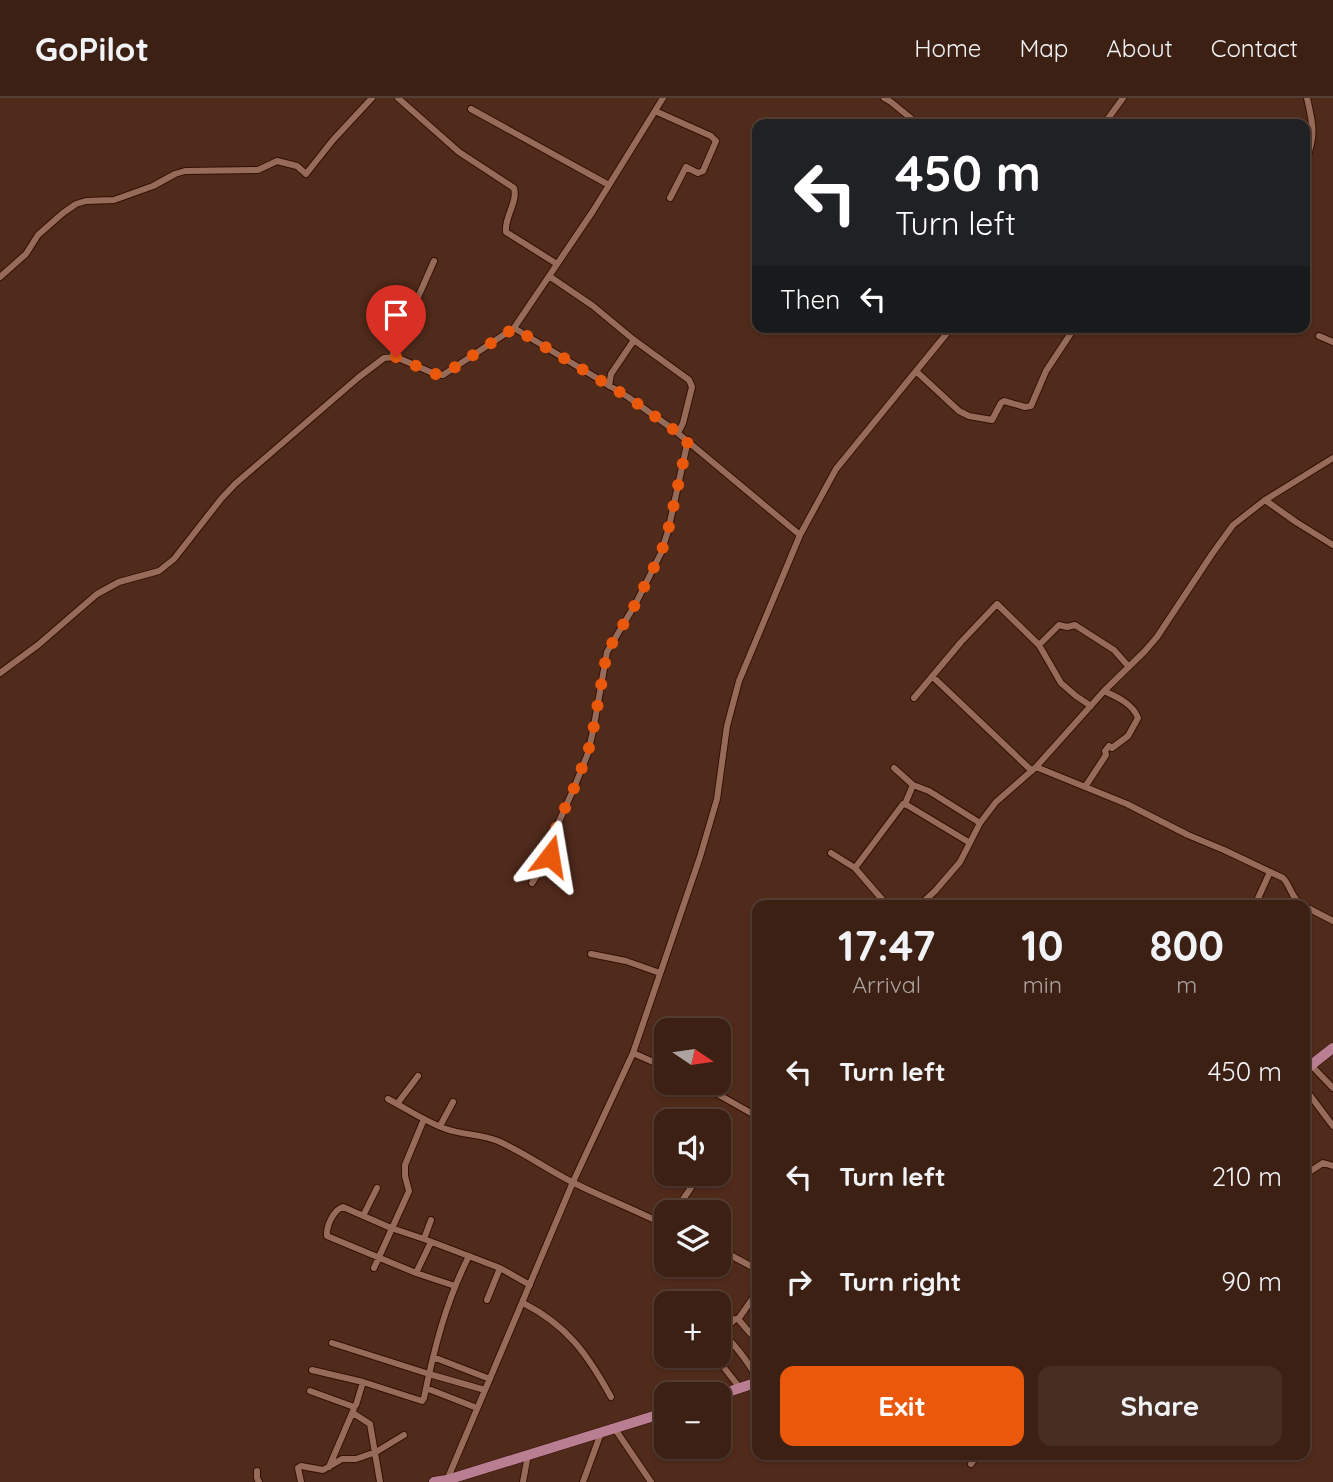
<!DOCTYPE html>
<html lang="en">
<head>
<meta charset="utf-8">
<style>
  body { margin:0; font-family:Quicksand,sans-serif; background:#472d22; color:#f1f3f6; height:100vh; display:flex; flex-direction:column; font-size:26px; white-space:nowrap }
  * { box-sizing:border-box; margin:0 }
  p { font-size:23px; color:#aca3a0 }
  .icon { flex:none; width:38px; height:38px; fill:none; stroke:currentColor; stroke-width:2; stroke-linecap:round; stroke-linejoin:round }
  .map { position:relative; flex:1; overflow:hidden }
  .details { position:absolute; left:752px; top:802px; width:558px; height:560px; display:flex; flex-direction:column; background:#3c2014; border-radius:14px; box-shadow:0 2px 5px #0004,0 0 0 2px #553e34 }
  .details>* { flex:none }
  .hud { position:absolute; left:752px; top:21px; width:558px; height:214px; border-radius:14px; box-shadow:0 2px 5px #0004,0 0 0 2px #553e34; background:#202124; color:#fff; overflow:hidden }
  .needle { width:46px; rotate:103deg }
  .fabs { position:absolute; left:654px; top:920px; display:grid; gap:14px }
  .fabs a { display:grid; place-items:center; width:77px; height:77px; border-radius:14px; background:#3c2014; box-shadow:0 2px 5px #0004,0 0 0 2px #553e34; font-size:35px }
  .pin { position:absolute; display:grid; place-items:center; width:60px; height:60px; color:#fff; margin:-72px -30px; border-radius:50% 50% 50% 0; rotate:-45deg; box-shadow:0 0 7px #0007 }
  .pin .icon { rotate:45deg }
  .me { position:absolute; width:77px; margin:-38px; rotate:14deg; stroke-linejoin:round; filter:drop-shadow(0 0 5px #0008) }
  .turn { display:flex; align-items:center; gap:24px; height:147px; padding:0 28px; font-size:32px }
  .turn .icon { width:91px; height:91px; stroke-width:2.5 }
  .turn b { display:block; font-size:49px; line-height:60px }
  .then { display:flex; align-items:center; height:66px; padding:0 28px; background:#0003; gap:14px; font-size:26px }
  .eta { display:flex; justify-content:space-evenly; align-items:center; height:119px; text-align:center }
  .eta b { font-size:42px; font-weight:800; line-height:49px }
  .button { display:flex; gap:14px; margin-top:auto; padding:14px 28px }
  .button a { flex:1; height:80px; border-radius:14px; background:#ea580c; color:#fff; font-size:28px; font-weight:800; line-height:80px; text-align:center }
  .button a+a { background:#472d22; color:#f1f3f6 }
  ul { padding:0; list-style:none }
  li { display:flex; align-items:center; gap:21px; height:105px; padding:0 28px }
  li div { flex:1 }
  li b { display:block; font-size:26px }
  li em { font-style:normal }
  header { display:flex; align-items:center; gap:42px; box-sizing:border-box; height:98px; padding:0 35px; background:#3c2014; border-bottom:2px solid #553e34 }
  header strong { font-size:33px }
  nav { display:flex; gap:38px; margin-inline-start:auto; font-size:24px }
  .map>svg:first-child { display:block }
  .lines { fill:none; stroke-linecap:round; stroke-linejoin:round }
  .street-casing { stroke:#341103; stroke-width:8 }
  .primary-casing { stroke:#341103; stroke-width:11 }
  .street { stroke:#976b5a; stroke-width:6 }
  .primary { stroke:#ba7e92; stroke-width:10 }
  .route { stroke:#ea580c; stroke-width:12; stroke-dasharray:0 21.6 }
</style>
</head>
<body>
<header>
<strong>GoPilot</strong>
<nav><a>Home</a><a>Map</a><a>About</a><a>Contact</a></nav>
</header>
<div class="map">
<svg width="1333" height="1384" viewBox="0 0 1333 1384">
  <rect width="100%" height="100%" fill="#502a1b"/>
  <g class="lines">
    <g class="street-casing">
      <path id="street" d="M398 0 459 54 514 90C518 105 504 119 506 134L557 166
        M884 0 891 4 918 26
        M471 11 609 87
        M655 13 711 38 716 43 703 73 698 75 686 69 670 100
        M1104 26 1123 0
        M1306 62C1316 37 1313 26 1307 0
        M549 178 593 208 634 242 689 282 692 289 683 325 678 335
        M0 179 26 156 38 137 63 115 76 106 86 103 114 102 153 88 175 76 185 73 258 72 277 63 297 68 306 76 333 42 372 0
        M514 230 593 113 663 0
        M1319 238 1333 244
        M392 258 434 163
        M917 274 959 313 969 318 992 322 1001 305 1004 303 1025 309 1031 308 1046 273 1075 229
        M609 288 611 276 634 242
        M1265 402 1296 424 1333 447
        M1039 547 1059 527 1067 529 1075 527 1114 552 1129 569
        M0 575 38 547 97 496 119 484 159 473 174 461 221 401 235 386 359 279 384 260 396 259 435 276 443 277 514 230 628 299 674 332 800 437
        M933 579 1032 673
        M914 600 961 544 997 506 1039 547 1061 585 1076 598 1091 608
        M1036 669 1127 706 1188 737 1224 752 1283 780C1291 788 1291 800 1302 807
        M894 670 913 687 905 706
        M913 687 929 693 980 725
        M1085 689 1106 657 1105 653 1109 648 1112 650 1128 638 1138 620C1133 606 1117 599 1104 593
        M831 755 855 770
        M532 785 549 759 553 737 574 690 588 655 593 633 607 554 636 505 661 455 668 433 688 342
        M887 807 855 770 903 706 907 707 970 745
        M920 807 935 793 960 764 980 725 996 704 1036 669 1104 593 1145 553 1157 539 1212 456 1233 427 1265 402 1333 360
        M1255 807 1270 774
        M1306 809 1333 823
        M591 856 626 863 660 875
        M633 955 667 970
        M1311 967 1333 990
        M698 985 751 1015
        M1306 992 1333 1028
        M388 1001C407 1011 426 1024 446 1031 463 1037 481 1036 498 1043 525 1055 548 1072 574 1085 604 1100 636 1112 667 1128
        M758 1004 751 1015 758 1017
        M397 1006 418 978
        M440 1028 453 1004
        M1306 1076 1323 1065 1333 1068
        M678 1115 680 1111V1106L700 1076
        M363 1118 377 1090
        M424 1141 431 1122
        M719 1151 758 1172
        M374 1170 409 1093 405 1078V1067L424 1021
        M416 1175 431 1144
        M455 1188 416 1175 327 1138C326 1129 333 1112 343 1109L391 1130 424 1141 500 1170 530 1187
        M487 1202 500 1170
        M523 1205C567 1227 588 1257 611 1299
        M719 1209 734 1222
        M738 1221 751 1236
        M719 1233C731 1240 751 1268 758 1282
        M719 1238 734 1222 739 1220 758 1193
        M332 1245 429 1276 485 1292
        M733 1247 718 1262 740 1290
        M433 1259 490 1281
        M312 1272 363 1284 422 1303 424 1300C434 1251 446 1203 469 1158
        M426 1290 477 1310
        M310 1293 354 1309 353 1315 370 1326 380 1384
        M354 1309 356 1307 363 1284
        M615 1331 651 1384
        M971 1366 978 1356
        M329 1369 353 1313
        M257 1373V1380L259 1384
        M447 1382 573 1084 633 955 700 759 717 701 727 628 739 583 800 437 836 371 952 229
        M301 1384 298 1370 301 1368 323 1372 342 1361H356L376 1354 404 1337
        M523 1384 528 1357
        M583 1384 601 1335"/>
    </g>
    <g class="primary-casing">
      <path id="primary" d="M1306 971 1333 950
        M719 1297 758 1284
        M434 1384 447 1382 667 1314"/>
    </g>
    <use href="#street" class="street"/>
    <use href="#primary" class="primary"/>
  </g>
  <g class="lines">
    <path class="route" d="M396 259 435 276 443 277 514 230 628 299 688 342 668 433 661 455 636 505 607 554 593 633 588 654 574 690 553 737 550 758"/>
  </g>
</svg>
<div class="fabs">
<a><svg class="needle" viewBox="-14 -14 28 28"><path d="M0-13l5 13h-10z" fill="#e53935"/><path d="M0 13l5-13h-10z" fill="#aca3a0"/></svg></a>
<a><svg class="icon" aria-label="sound" viewBox="0 0 24 24"><path d="M4 9h4l5-4v14l-5-4H4zM17 9q2 3 0 6"/></svg></a>
<a><svg class="icon" aria-label="layers" viewBox="0 0 24 24"><path d="M12 4l9 5-9 5-9-5zM3 14l9 5 9-5"/></svg></a>
<a>+</a>
<a>−</a>
</div>
<div class="pin" style="left:396px;top:259px;background:#d93025"><svg class="icon" aria-label="arrive" viewBox="0 0 24 24"><path d="M6 21V4h12l-3 4 3 4H6"/></svg></div>
<svg class="me" style="left:550px;top:758px" viewBox="-20 -20 40 40"><path d="M0-17L14 15 0 8-14 15z" fill="#ea580c" stroke="#fff" stroke-width="4"/></svg>
<div class="hud">
<div class="turn"><svg class="icon" aria-label="left" viewBox="0 0 24 24"><path d="M17 20v-9H6M10 6l-5 5 5 5"/></svg><div><b>450 m</b>Turn left</div></div>
<div class="then">Then<svg class="icon" aria-label="left" viewBox="0 0 24 24"><path d="M17 20v-9H6M10 6l-5 5 5 5"/></svg></div>
</div>
<section class="details">
<div class="eta">
<div><b>17:47</b><p>Arrival</p></div>
<div><b>10</b><p>min</p></div>
<div><b>800</b><p>m</p></div>
</div>
<ul>
<li><svg class="icon" aria-label="left" viewBox="0 0 24 24"><path d="M17 20v-9H6M10 6l-5 5 5 5"/></svg><div><b>Turn left</b></div><em>450 m</em></li>
<li><svg class="icon" aria-label="left" viewBox="0 0 24 24"><path d="M17 20v-9H6M10 6l-5 5 5 5"/></svg><div><b>Turn left</b></div><em>210 m</em></li>
<li><svg class="icon" aria-label="right" viewBox="0 0 24 24"><path d="M7 20v-9h11M14 6l5 5-5 5"/></svg><div><b>Turn right</b></div><em>90 m</em></li>
</ul>
<div class="button"><a>Exit</a><a>Share</a></div>
</section>
</div>
</body>
</html>
